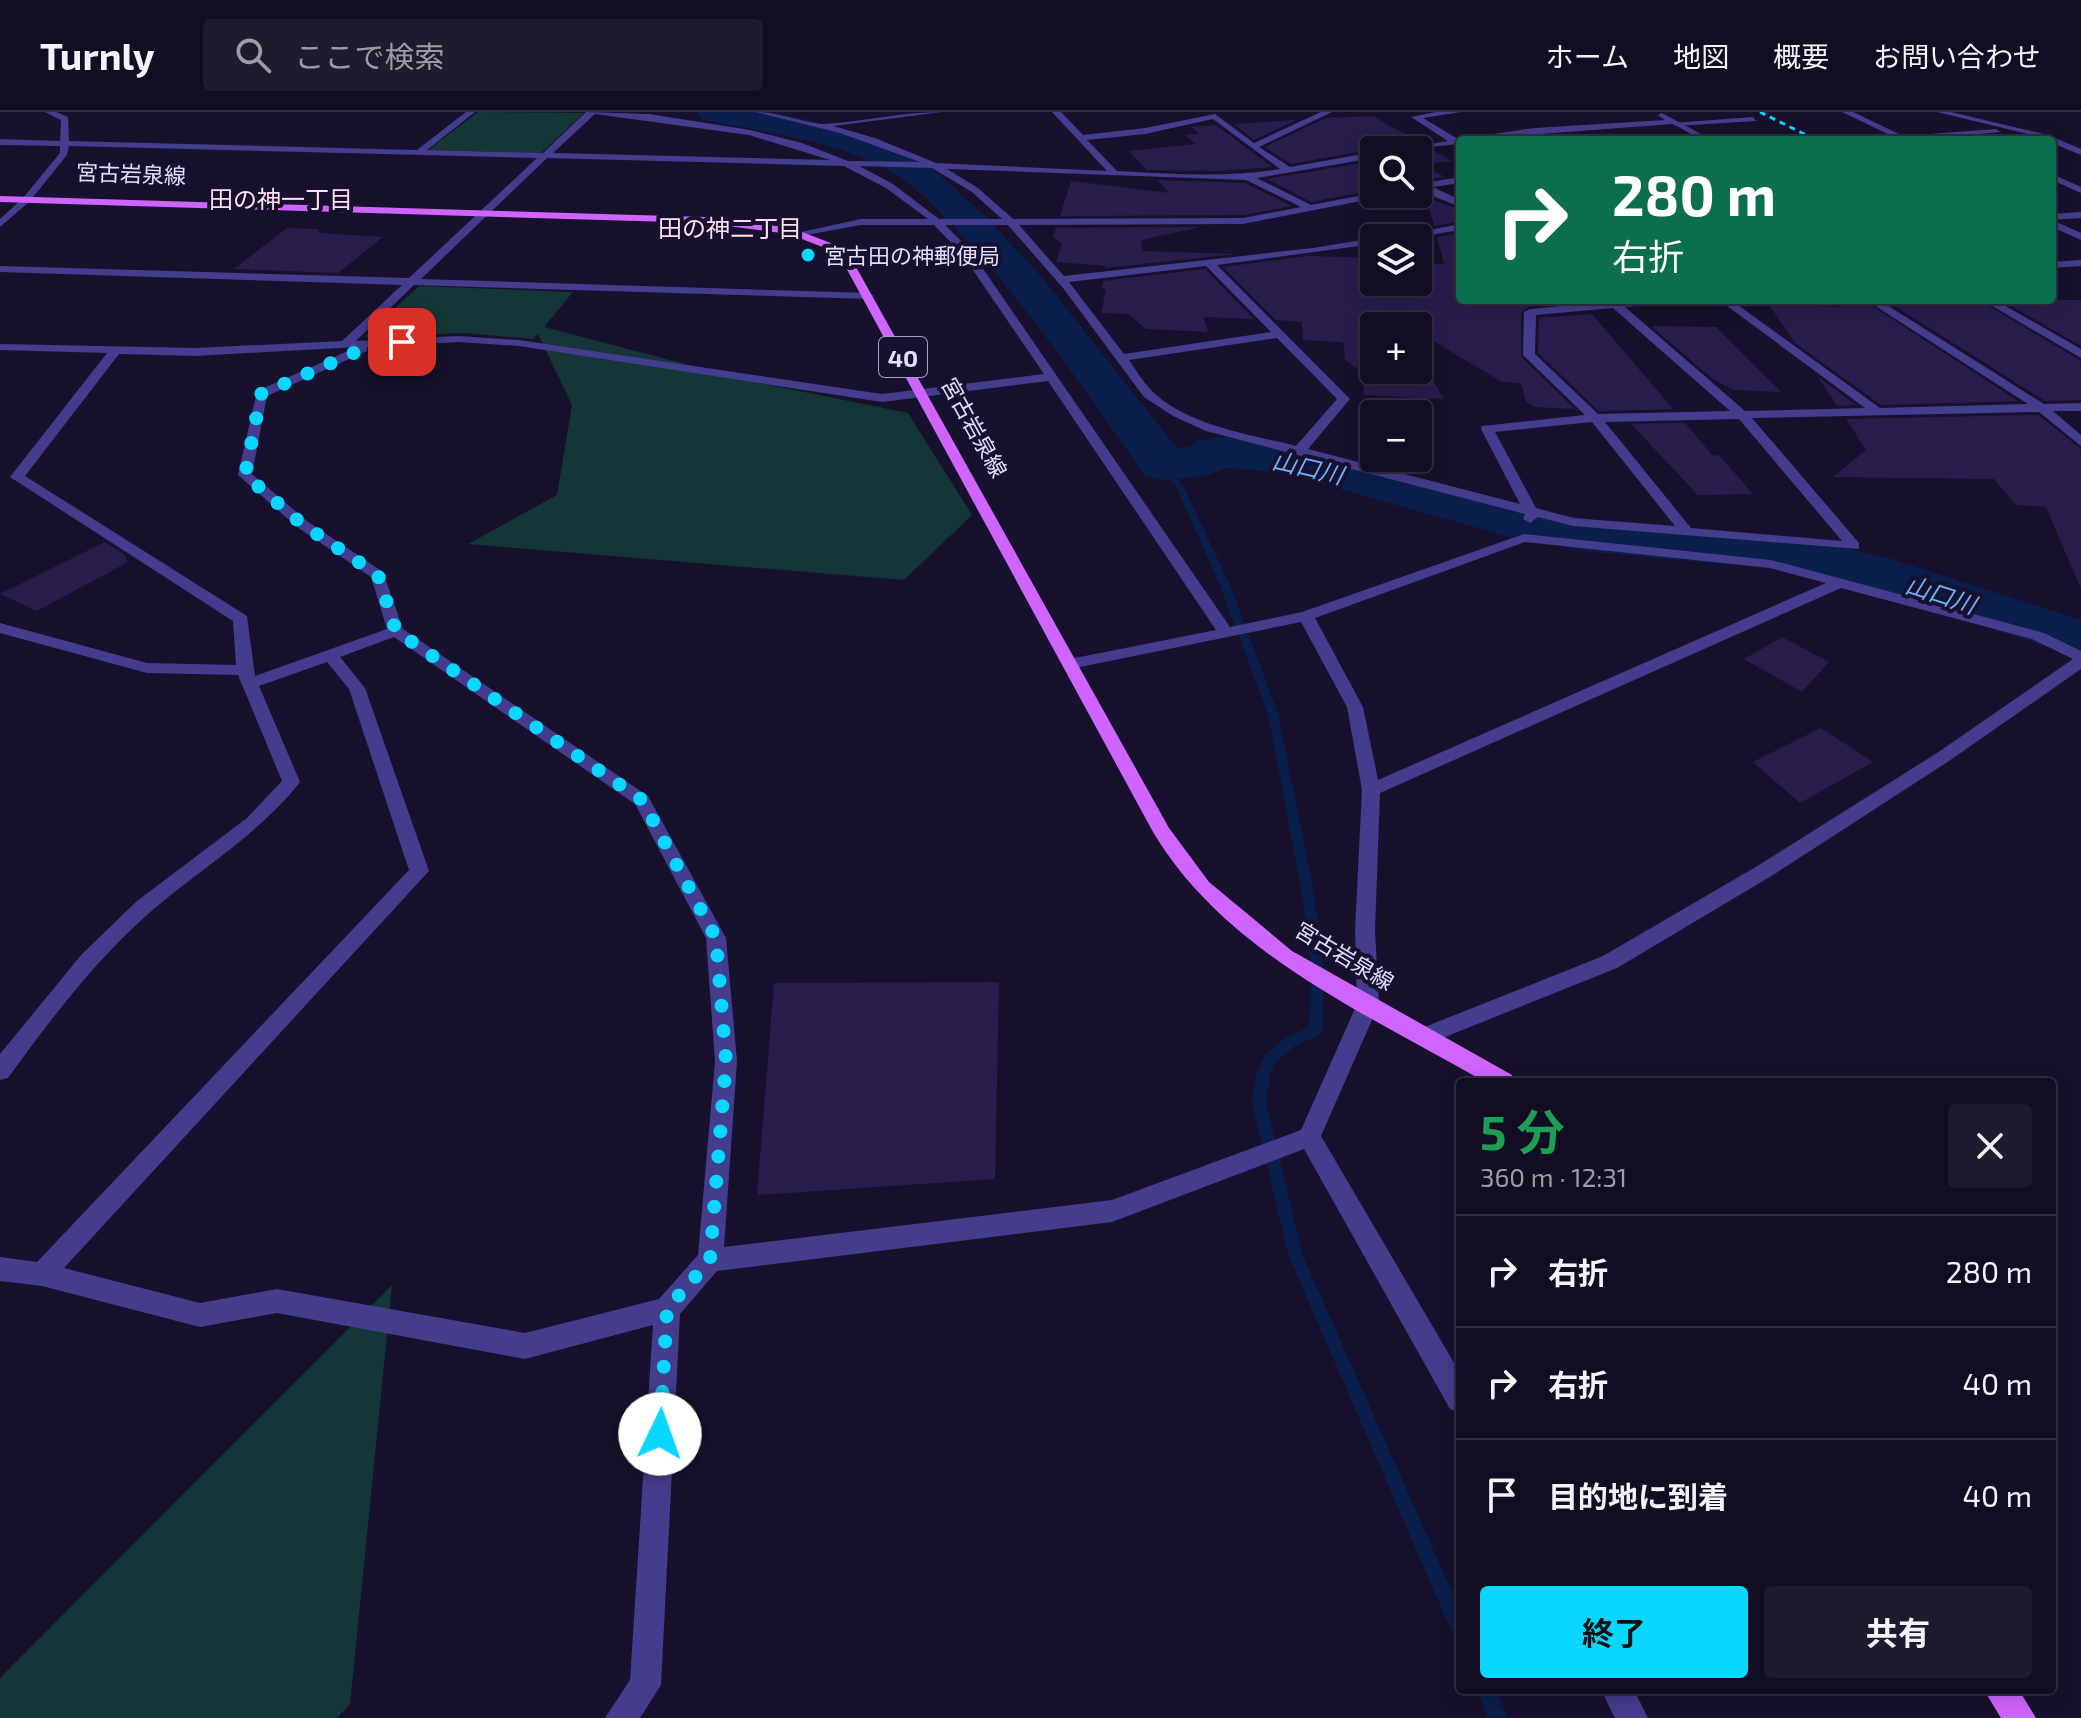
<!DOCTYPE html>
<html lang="ja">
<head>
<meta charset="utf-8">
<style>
  body { margin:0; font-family:"Exo 2","Noto Sans JP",sans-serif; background:#1f1b2f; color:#f1f3f6; height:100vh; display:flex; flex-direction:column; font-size:30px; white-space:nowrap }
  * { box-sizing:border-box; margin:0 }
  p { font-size:26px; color:#9c9ca5 }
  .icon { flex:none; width:44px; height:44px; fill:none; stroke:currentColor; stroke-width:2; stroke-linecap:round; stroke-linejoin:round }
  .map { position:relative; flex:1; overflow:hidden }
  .details { position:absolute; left:1456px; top:966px; width:600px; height:616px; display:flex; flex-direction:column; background:#120d22; border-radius:8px; box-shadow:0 4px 20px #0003,0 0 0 2px #312d40 }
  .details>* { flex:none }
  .top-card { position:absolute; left:1456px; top:24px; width:600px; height:168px; border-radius:8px; box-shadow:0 4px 20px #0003,0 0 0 2px #312d40; background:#0b6e4f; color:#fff; overflow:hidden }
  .fabs { position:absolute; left:1360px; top:24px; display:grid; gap:16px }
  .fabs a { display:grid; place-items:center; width:72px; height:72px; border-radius:8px; background:#120d22; box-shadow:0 4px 20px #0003,0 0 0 2px #312d40; font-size:40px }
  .pin { position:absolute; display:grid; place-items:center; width:68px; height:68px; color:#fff; margin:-34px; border-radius:16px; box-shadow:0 4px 12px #0006 }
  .me { position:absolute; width:88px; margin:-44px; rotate:3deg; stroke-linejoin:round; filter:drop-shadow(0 0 6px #0008) }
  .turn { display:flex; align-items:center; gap:28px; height:168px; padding:0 24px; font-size:36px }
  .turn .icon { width:104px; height:104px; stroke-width:2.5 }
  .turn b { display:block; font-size:56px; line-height:68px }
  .round { display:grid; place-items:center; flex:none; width:84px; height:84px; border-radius:8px; background:#1f1b2f }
  .headline { display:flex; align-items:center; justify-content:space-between; height:136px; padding:0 24px }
  h1 { font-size:48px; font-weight:700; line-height:60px; color:#1e9e55 }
  .cta { display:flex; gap:16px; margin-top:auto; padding:16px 24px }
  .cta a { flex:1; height:92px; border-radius:8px; background:#09d7ff; color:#111; font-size:32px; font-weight:700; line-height:92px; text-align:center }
  .cta a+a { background:#1f1b2f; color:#f1f3f6 }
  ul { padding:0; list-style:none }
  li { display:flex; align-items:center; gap:24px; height:112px; padding:0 24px; border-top:2px solid #312d40 }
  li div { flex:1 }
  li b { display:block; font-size:30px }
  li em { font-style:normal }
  header { display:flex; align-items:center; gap:48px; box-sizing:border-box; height:112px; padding:0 40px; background:#120d22; border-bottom:2px solid #312d40 }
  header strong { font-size:38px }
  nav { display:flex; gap:44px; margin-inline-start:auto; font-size:28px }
  .search { width:560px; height:72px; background:#1f1b2f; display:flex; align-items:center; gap:20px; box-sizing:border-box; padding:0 28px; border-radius:8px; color:#9c9ca5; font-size:30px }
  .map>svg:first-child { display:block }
  .green { fill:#143637 }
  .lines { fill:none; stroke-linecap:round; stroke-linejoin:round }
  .stream { fill:#0b1f4c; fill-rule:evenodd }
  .river { fill:#0b1f4c; fill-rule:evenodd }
  .building { fill:#2a1d4e }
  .lane { fill:#443c8c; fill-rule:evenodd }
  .street { fill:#443c8c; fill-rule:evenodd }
  .primary { fill:#cf64ff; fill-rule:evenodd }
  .rail { stroke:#09d7ff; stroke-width:3; stroke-dasharray:6 5; stroke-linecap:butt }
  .route { stroke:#09d7ff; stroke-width:14; stroke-dasharray:0 25.2 }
  .poi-dot { fill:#09d7ff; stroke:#18112d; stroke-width:3 }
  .labels { text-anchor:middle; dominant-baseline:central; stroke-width:8; stroke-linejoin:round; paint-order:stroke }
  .far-street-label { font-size:22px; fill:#e3ddff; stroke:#18112d }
  .far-poi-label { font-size:22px; fill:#e3ddff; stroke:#18112d; text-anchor:start }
  .far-neighbourhood-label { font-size:24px; fill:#ffdff1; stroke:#18112d }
  .shield { fill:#18112d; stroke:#a6a0c0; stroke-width:2 }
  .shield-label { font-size:24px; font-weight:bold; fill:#e3ddff }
  .far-water-label { font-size:24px; font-style:italic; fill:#6bb1ff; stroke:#18112d }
</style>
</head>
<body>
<header>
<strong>Turnly</strong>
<div class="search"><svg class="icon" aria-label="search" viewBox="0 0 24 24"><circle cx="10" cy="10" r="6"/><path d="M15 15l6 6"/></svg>ここで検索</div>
<nav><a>ホーム</a><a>地図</a><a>概要</a><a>お問い合わせ</a></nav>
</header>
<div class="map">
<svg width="2081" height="1606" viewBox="0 0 2081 1606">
  <rect width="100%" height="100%" fill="#18112d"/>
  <path class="green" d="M478 0 584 1 541 41 428 38Z
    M419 174 573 180 544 215 754 270 908 301 972 403 904 468 468 432 557 383 572 293 538 222 533 227 464 221 364 225Z
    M392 1173 350 1592 337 1606H0V1566Z"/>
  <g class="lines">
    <path class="stream" d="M1160 351H1166L1184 375 1229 471 1278 602 1313 776 1323 854V918L1321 922 1295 934 1275 950 1270 963 1266 990 1302 1142 1460 1498V1528L1454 1525 1288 1142 1252 990 1256 963 1265 943 1285 926 1310 915 1311 854 1301 776 1268 602 1219 471 1176 375 1159 353Z
      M1477 1578H1496L1508 1606H1488Z"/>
    <path class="river" d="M697 0H769L808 8 890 34 933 57 987 106 1039 162 1177 336 1190 335 1198 329 1216 325 1282 330 1520 395 1593 408 1800 425 1891 447 2081 508V546L1852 471 1800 459 1593 440 1510 425 1280 360 1227 356 1204 364 1163 368 1145 364C1089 284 1035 204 969 131 945 105 920 76 888 58 830 26 765 22 702 7Z"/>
  </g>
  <path class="building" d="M1373 4 1420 31 1393 38 1373 37 1291 52 1265 35 1326 6Z
    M1296 8 1254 28 1234 12Z
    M1216 13 1272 55 1219 59 1147 58 1129 39 1196 32 1185 23 1199 22 1191 15Z
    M1433 38 1452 49 1423 53 1445 65 1418 69V39Z
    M1374 49V78L1311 90 1267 67Z
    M1157 68 1245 71 1292 94 1243 103 1060 104 1071 69 1170 81Z
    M1426 85 1460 98V109L1434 114Z
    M1201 115 1141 128 1142 139 1235 142 1105 156 1106 154 1056 150 1062 132 1053 125 1056 116Z
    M287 116 319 117V121L383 125 338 161 234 157Z
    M1460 121V188H1525L1530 194 1521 200V245L1575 297 1535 295 1526 289 1521 271 1502 270 1418 220V214H1408L1397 208 1401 214H1374V258H1418V243L1444 287 1364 283 1361 260 1345 248 1343 230 1303 228 1302 210 1276 208 1223 155 1309 144 1374 146V170H1418V151L1444 152 1437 125Z
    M1205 157 1254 207 1203 205 1208 220 1146 217 1128 202 1101 201 1106 178 1102 176 1103 169Z
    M1826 188H1863L2018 289 1881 293 1795 231 1770 194 1842 195Z
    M1885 188H1979L2081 249V288L2045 289Z
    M2001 188H2081V234Z
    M1592 202 1673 297 1599 299 1538 241 1539 206Z
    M1651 214 1716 215 1781 280 1733 278 1713 267Z
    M1818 265 1856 293 1837 294Z
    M2038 303 2081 337V477L2046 395 2016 393 1994 367 1833 365 1866 338 1846 307Z
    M1685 311 1713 344 1719 343 1753 382 1698 383 1631 312Z
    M105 430 124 442 128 450 37 499 0 482Z
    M1782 525 1829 550 1802 580 1744 547Z
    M1821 616 1873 650 1800 691 1753 650Z
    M999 870 995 1067 757 1083 774 871Z"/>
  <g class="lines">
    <path class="lane" d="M1753 5 1756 9 1676 14 1672 11Z"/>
    <path class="street" d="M45 0H56L68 5 69 29 417 38 466 0H475L427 38 543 41 586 0 649 2 750 18 802 31 848 49 920 50 840 21 756 0C778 0 807 12 824 12 862 10 902 0 942 0L833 14 875 26 936 51 1107 59 1052 0H1061L1083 23 1145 16 1215 2 1254 31 1321 0H1332L1259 35 1290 55 1374 40V46L1257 66 1311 93 1374 81 1388 82 1386 84 1243 112 1019 113 1064 164 1313 136 1374 126V132L1217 153 1350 287 1308 337 1520 392 1481 317 1482 314 1585 303 1523 243 1524 200 1530 197 1606 190 1605 188H1679L1674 191 1625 195 1745 299 1865 296 1719 188H1731L1880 296 2028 292 1866 188H1879L2044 292 2081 291V299H2053L2081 323V334L2039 300 1752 306 1859 431V437L1573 414 1538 405 1530 411 1523 407 1525 402 1206 319 1173 304 1144 285 1063 176 1008 113H945L970 138 1230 515 1302 500 1524 422 1771 448 2044 521 2081 539V557L1949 649 1773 763 1617 856 1425 933 1417 930 1414 924 1417 918 1603 844 1759 753 1937 641 2073 547 2032 527 1841 476 1380 681 1375 818 1379 892 1321 1024 1460 1261V1301L1450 1297 1304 1037 1112 1110 717 1159 680 1202 661 1573 640 1606H605L630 1568 653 1213 525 1247 277 1201 200 1215 42 1174 0 1169V1145L37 1150 409 758 349 577 327 550 259 574 300 670 297 674C254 726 198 758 148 802 94 850 50 908 8 966L0 968V942L82 842 137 789 247 706 282 669 238 563 147 561 0 521V511L147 551 236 553 233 509 10 365 107 241 0 238V232L195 236 342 229 402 173 0 160V154L409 166 537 46 69 34 67 43 29 90 0 115V107L23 86 60 41V34L0 33V27L60 29 61 8ZM595 2 749 23 830 48 553 41ZM1213 7 1280 57C1226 66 1172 62 1117 59L1087 28 1145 22ZM547 46 844 54 886 76 928 107H861L801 120V124L861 113H934L962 142 1044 262 882 282 519 228 458 224 356 229 414 173 869 187 874 184 869 181 421 167ZM859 54 932 56 972 80 1002 107H939L893 72ZM947 57 1246 68 1301 95 1243 106 1013 107 978 76ZM1206 154 1271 220 1124 242 1069 170ZM1613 196 1730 299 1598 302 1535 242 1536 203ZM1277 226 1337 287 1296 334C1249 322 1187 314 1151 278 1143 270 1136 258 1129 248ZM458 230 519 234 882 290 1048 269 1216 518 1070 547 1064 549V555L1070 557 1301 510 1347 595 1362 678 1355 818 1357 892 1301 1018 1112 1088 724 1135 737 949 726 826 648 684 403 517 383 460 307 409 252 362 267 284 367 239V235ZM357 235 257 279 238 363 297 415 371 465 387 517 255 564 247 504 25 364 119 242 195 244ZM1738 307H1739L1842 429 1691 416 1605 310ZM1592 310 1675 414 1573 406 1536 396 1495 320ZM1525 430 1770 456 1826 471 1378 668 1363 595 1315 506ZM394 525 635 692 706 826 715 949 698 1143 659 1187 525 1221 277 1177 200 1191 64 1156 429 759 365 576 340 545Z
      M1436 0H1461L1423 6 1458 27 1535 16 1665 8 1658 3 1662 1 1712 28H1702L1673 12 1460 28V32L1396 38 1448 29 1411 5Z
      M1842 0H1853L1903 24 1996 17 2000 20 1916 28H1874L1892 24Z
      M1937 0H1951L2048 23 2081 37V43L2052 31V28Z
      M2052 62 2081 75V81L2052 68Z
      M1460 65V71L1433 75 1460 88V95L1418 78V72Z
      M2081 100V106L2052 108V102Z
      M2052 108 2081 121V128L2052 115Z
      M1460 112V118L1411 126H1388Z
      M2081 148V154L2052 156V150Z
      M1982 188H1995L2081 237V246Z
      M1601 1578H1634L1648 1606H1615Z"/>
    <path class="primary" d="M0 84 705 105 792 116 846 137 1169 716 1209 770 1292 839 1512 963 1515 970H1485C1366 901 1226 842 1153 720L838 141 789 122 705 111 0 90Z
      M1984 1578H2019L2036 1606H2001Z"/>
    <path class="rail" d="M1760 0 1810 25"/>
  </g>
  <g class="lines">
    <path class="route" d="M402 230 374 232 261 282 245 363 302 412 378 463 396 519 642 688 716 826 726 949 710 1148 667 1197 660 1322"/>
  </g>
  <circle class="poi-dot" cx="808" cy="143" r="8"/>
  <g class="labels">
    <g class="far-street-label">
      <text transform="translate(131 61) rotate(2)">宮古岩泉線</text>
      <text transform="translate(975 315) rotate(61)">宮古岩泉線</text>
      <text transform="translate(1345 843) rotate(31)">宮古岩泉線</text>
    </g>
    <g class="far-poi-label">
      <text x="824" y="143">宮古田の神郵便局</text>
    </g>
    <g class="far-neighbourhood-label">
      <text x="281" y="86">田の神一丁目</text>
      <text x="730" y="115">田の神二丁目</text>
    </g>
    <rect class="shield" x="879" y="225" width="48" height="40" rx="6"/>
    <g class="shield-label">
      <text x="903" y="245">40</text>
    </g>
    <g class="far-water-label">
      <text transform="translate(1308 355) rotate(13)">山口川</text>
      <text transform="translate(1941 482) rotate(18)">山口川</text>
    </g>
  </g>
</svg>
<div class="fabs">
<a><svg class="icon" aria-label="search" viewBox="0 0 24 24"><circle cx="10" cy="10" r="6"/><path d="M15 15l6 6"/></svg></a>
<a><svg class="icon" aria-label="layers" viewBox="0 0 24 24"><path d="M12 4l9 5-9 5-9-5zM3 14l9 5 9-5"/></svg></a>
<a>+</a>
<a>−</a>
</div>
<div class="pin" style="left:402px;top:230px;background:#d93025"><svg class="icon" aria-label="arrive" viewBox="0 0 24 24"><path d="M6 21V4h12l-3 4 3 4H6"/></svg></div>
<svg class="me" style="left:660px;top:1322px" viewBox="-20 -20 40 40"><circle r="19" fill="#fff"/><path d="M0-13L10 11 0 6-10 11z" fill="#09d7ff"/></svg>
<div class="top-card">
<div class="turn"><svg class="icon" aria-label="right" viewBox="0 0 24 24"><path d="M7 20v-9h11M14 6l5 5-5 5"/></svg><div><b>280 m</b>右折</div></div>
</div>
<section class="details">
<div class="headline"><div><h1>5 分</h1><p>360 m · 12:31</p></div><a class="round"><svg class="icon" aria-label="close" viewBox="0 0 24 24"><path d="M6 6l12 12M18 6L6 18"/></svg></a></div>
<ul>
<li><svg class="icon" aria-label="right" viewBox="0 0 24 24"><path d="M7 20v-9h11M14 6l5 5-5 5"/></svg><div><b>右折</b></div><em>280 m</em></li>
<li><svg class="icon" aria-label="right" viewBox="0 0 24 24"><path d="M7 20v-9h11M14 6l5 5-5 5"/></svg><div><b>右折</b></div><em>40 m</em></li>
<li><svg class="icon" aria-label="arrive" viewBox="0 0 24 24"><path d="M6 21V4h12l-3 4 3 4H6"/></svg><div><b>目的地に到着</b></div><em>40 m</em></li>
</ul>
<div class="cta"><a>終了</a><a>共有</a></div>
</section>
</div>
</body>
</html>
